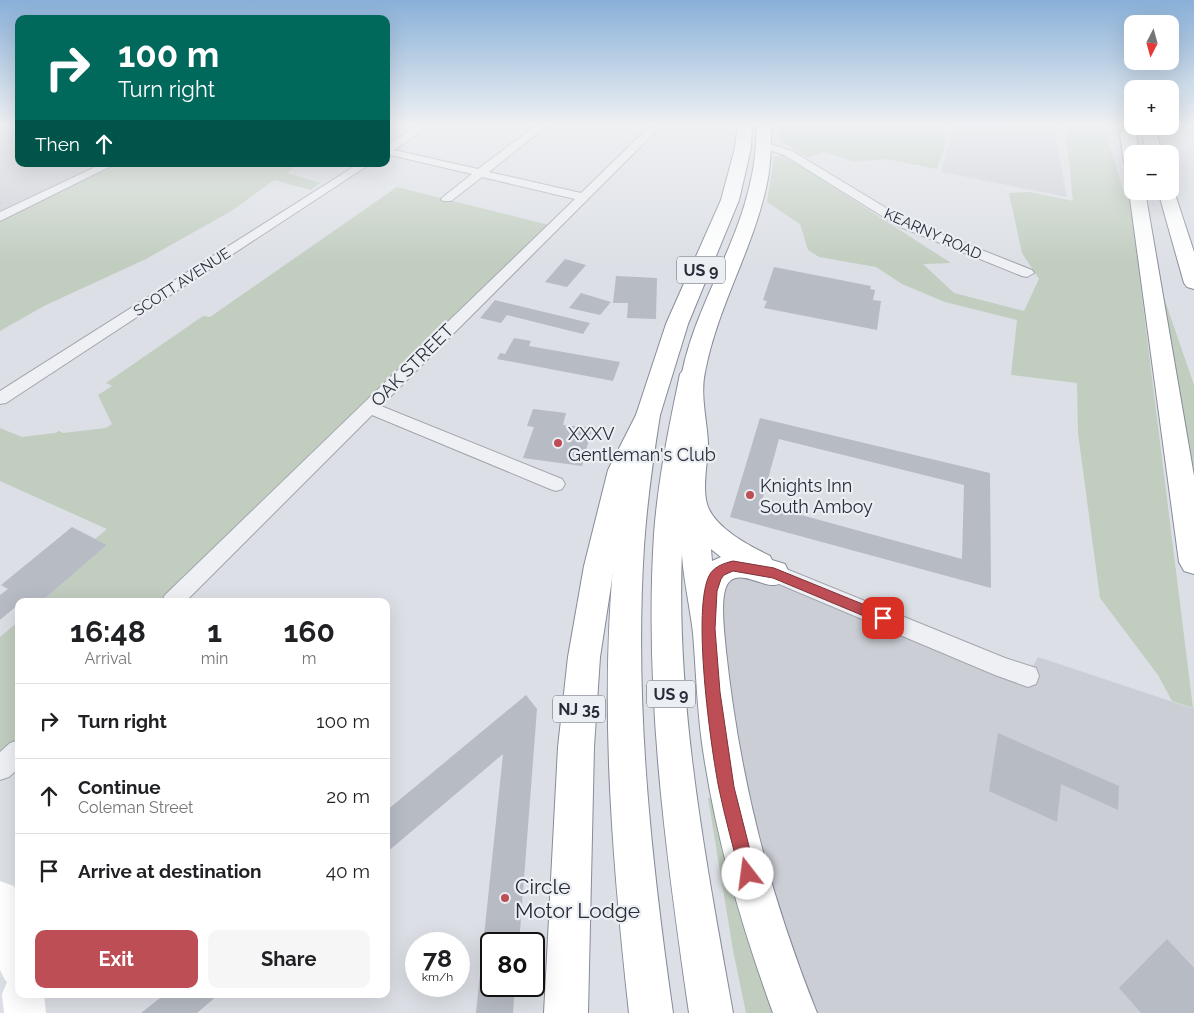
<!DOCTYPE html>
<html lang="en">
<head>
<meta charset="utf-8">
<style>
  body { margin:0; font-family:Raleway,sans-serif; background:#f6f6f6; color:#202124; height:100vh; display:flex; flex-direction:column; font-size:19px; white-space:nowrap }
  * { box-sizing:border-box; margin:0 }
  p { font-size:16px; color:#757577 }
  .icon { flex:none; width:28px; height:28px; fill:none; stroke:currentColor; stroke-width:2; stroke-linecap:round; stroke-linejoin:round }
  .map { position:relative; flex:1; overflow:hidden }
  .side { position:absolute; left:15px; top:598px; width:375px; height:400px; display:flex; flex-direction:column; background:#fff; border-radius:10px; box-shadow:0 5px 20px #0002 }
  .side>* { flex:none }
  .hud { position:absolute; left:15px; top:15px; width:375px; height:152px; border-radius:10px; box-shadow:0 5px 20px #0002; background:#00695c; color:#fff; overflow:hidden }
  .needle { width:32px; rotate:186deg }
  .controls { position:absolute; left:1124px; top:15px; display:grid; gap:10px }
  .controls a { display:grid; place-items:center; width:55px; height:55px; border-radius:10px; background:#fff; box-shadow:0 5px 20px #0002; font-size:25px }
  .speed { position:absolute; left:405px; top:932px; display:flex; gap:10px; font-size:25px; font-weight:700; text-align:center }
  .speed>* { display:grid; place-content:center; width:65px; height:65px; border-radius:50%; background:#fff; box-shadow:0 5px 20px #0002; line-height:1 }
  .speed small { font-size:12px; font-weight:400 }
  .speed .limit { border:2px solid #111; border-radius:8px; background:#fff; color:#111 }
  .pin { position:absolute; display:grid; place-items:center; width:42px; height:42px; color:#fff; margin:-21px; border-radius:10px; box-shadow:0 2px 8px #0006 }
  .me { position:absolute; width:55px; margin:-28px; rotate:345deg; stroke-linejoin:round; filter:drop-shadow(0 0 4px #0008) }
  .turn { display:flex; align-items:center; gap:18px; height:105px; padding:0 20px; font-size:22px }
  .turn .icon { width:65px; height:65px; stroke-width:2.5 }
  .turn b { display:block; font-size:35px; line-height:42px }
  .then { display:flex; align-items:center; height:48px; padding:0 20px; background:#0003; gap:10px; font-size:19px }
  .eta { display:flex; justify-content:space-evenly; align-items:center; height:85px; text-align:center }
  .eta b { font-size:30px; font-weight:700; line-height:35px }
  .button { display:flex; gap:10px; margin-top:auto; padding:10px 20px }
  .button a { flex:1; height:58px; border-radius:10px; background:#bd4e55; color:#fff; font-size:20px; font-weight:700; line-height:58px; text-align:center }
  .button a+a { background:#f6f6f6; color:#202124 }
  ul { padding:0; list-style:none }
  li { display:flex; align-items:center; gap:15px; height:75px; padding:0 20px; border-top:1px solid #e0e0e0 }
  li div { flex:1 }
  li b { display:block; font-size:19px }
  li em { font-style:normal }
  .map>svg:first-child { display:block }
  .built { fill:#cbced5 }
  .green { fill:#c1cdbf }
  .building { fill:#b7bbc4; fill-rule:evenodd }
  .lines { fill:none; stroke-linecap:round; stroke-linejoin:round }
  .minor-casing { stroke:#a2a6ae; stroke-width:2 }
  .trunk-casing { stroke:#868c99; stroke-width:2 }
  .motorway-casing { stroke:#868c99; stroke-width:2 }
  .minor { fill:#eff0f3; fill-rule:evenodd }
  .secondary { fill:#fff; fill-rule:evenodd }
  .trunk { fill:#fff; fill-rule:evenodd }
  .motorway { fill:#fff; fill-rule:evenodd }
  .route { fill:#bd4e55; stroke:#7b3337 }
  .poi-dot { fill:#bd4e55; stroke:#ebeef3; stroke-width:2 }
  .labels { text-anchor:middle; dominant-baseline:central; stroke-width:4.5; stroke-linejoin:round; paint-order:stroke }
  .far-street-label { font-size:15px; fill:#282d39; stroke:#ebeef3 }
  .shield { fill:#ebeef3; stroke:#626771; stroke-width:1 }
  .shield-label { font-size:16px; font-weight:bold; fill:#282d39 }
  .street-label { font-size:18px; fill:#282d39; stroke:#ebeef3 }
  .poi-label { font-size:18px; fill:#282d39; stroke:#ebeef3; text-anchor:start }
  .near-poi-label { font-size:21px; fill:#282d39; stroke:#ebeef3; text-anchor:start }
</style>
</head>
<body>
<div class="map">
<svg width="1194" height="1013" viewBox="0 0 1194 1013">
  <rect width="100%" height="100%" fill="#dcdfe5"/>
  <path class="built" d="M0 124H19V164H111L0 217Z
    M954 124H1053L1067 197 941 172Z
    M733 566 1028 676 1038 657 1194 709V1013H795L734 820 720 571Z"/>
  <path class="green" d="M778 124H943L946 142 937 169 885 159 853 162 826 152 807 158 781 141Z
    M1065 124H1103L1124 193 1130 201 1193 708 1172 701 1158 675 1100 598 1078 433 1077 383 1011 375 1017 320 945 302 902 284 876 267 819 257 808 250 800 224 767 202 774 157 782 154 951 263 923 264 954 293 1024 311 1039 279 1022 253 1009 193 1029 192 1073 201Z
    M110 164H298L287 173 320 183 311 190 274 180 233 210 146 259 44 306 0 331V217Z
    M397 187 553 226 172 601H42L107 545 95 539 107 529 0 481V428L22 437 55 433 59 431 63 433 106 428 112 424 98 395 112 386 106 383 203 316 210 317Z
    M1162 292 1194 385V484Z
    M19 621V752L0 768V637Z
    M708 798H715L778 1013H746L733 950Z"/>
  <path class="building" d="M565 259 586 265 567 287 545 282Z
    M774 267 871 286 870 289 875 290 873 300 881 301 877 330 764 308 767 301 763 300Z
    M616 276 657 278 656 319 627 318 628 303H613Z
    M581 293 611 302 600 315 569 308Z
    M495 300 590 323 583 334 507 315 501 323 480 318Z
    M514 338 531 341 529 346 620 362 613 381 497 359 500 353 505 354Z
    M533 409 566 413 563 425 592 428 582 466 523 458 534 427 527 426Z
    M760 418 990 473 991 588 730 517ZM779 439 964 485 962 559 761 504Z
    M72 527 107 545 42 601H19V604L0 620V595L8 589 1 585Z
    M526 695 537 709 519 944H491V986H515L513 1013H476L503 754 386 853V811Z
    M998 733 1119 786 1118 810 1061 784 1057 822 989 791Z
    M1167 939 1194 968V1013H1141L1119 988Z
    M165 994H219L197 1013H141Z"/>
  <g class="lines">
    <g class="minor-casing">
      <path id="minor" d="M421 124H432L394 150 478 169 538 124H549L489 172 581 193 648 128H656L657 130 381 406 562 479 565 484 562 489 556 491 550 489 372 415 186 601H162L165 595 575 199 482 177 451 201H443L441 199 443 197 472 174 386 154V145Z
        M764 142 792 151 906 220 1032 270 1034 273 1027 277 1022 276 898 226 784 155 760 147 759 145Z
        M102 164H115L0 221V212Z
        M358 164H370L6 403 0 404V391Z
        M774 564 1005 658 1036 668 1039 676 1036 684 1028 687 995 675 767 579 764 573 767 567Z
        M19 740V768L9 777 0 780V752L10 743Z"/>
    </g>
    <g class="trunk-casing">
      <path id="trunk" d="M738 124H752L751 148 739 200 688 324 660 415 634 470 614 566 600 657 594 747 588 1013H544L558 747 568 657 584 566 608 470 636 415 666 324 721 200 735 148Z
        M757 124H771C771 146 771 167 766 188 752 251 717 308 705 372 700 395 707 420 708 443 708 461 702 487 707 504 714 528 750 546 770 556L772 560 785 564 789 573 785 582C781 583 777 585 774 585 762 586 741 571 730 581 718 591 725 636 726 651 740 780 769 893 817 1013H773C741 925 715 836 702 743 697 706 696 670 693 633 690 607 684 582 682 556 679 519 681 483 682 446 683 422 677 397 682 373 695 308 734 252 749 188 755 166 756 146 757 124ZM711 549 712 550 721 557 712 561Z"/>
    </g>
    <g class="motorway-casing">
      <path id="motorway" d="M1125 124H1132V126H1139L1136 135 1139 154H1132V167L1126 165 1124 162 1120 135Z
        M1140 126H1154L1163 154H1147Z
        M1131 187H1132V191H1145L1194 476V574L1184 571 1179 562 1129 191Z
        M1170 187 1174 191 1194 252V289L1187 287 1184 283 1158 191H1170Z
        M692 366 700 369 704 374C694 427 686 478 683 532 673 692 705 856 733 1013H689C666 854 644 695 654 534 658 480 669 427 680 374L684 369Z
        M648 407 657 409 660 415C653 459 647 502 644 546 634 703 651 858 673 1013H629C612 858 599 702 615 546 619 502 627 458 636 415L639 409Z"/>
    </g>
    <use href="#minor" class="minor"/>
    <path class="secondary" d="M0 881 14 886 19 898V994H44L46 1013H4L2 994 7 982 5 980 0 970Z"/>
    <use href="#trunk" class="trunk"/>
    <use href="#motorway" class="motorway"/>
  </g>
  <linearGradient id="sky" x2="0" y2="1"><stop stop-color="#89b0d8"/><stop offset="0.47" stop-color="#eff1f3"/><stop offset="1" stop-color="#eff1f3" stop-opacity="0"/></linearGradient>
  <rect width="1194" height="265" fill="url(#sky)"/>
  <path class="route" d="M733 561 774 568 887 614 889 618 887 622 883 624 773 578 733 571 724 575 721 579 717 591 715 629 720 692 734 787 756 874 754 880 748 883 742 880 740 874C733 846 725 818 719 789 711 749 691 606 710 574 715 566 725 563 733 561Z"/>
  <g class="poi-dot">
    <circle cx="558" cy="443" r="5"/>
    <circle cx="750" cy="495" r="5"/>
    <circle cx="505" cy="898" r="5"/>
  </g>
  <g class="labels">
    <g class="far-street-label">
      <text transform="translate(933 234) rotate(24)">KEARNY ROAD</text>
      <text transform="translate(182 282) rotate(-33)">SCOTT AVENUE</text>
    </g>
    <g class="shield">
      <rect x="677" y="256.5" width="48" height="27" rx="4"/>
      <rect x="647" y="680.5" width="48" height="27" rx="4"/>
      <rect x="553" y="695.5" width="52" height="27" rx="4"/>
    </g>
    <g class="shield-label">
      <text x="701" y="270">US 9</text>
      <text x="671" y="694">US 9</text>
      <text x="579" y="709">NJ 35</text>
    </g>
    <g class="street-label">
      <text transform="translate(412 365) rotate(-45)">OAK STREET</text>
    </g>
    <g class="poi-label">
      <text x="568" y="433">XXXV<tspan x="568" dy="21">Gentleman's Club</tspan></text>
      <text x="760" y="485">Knights Inn<tspan x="760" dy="21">South Amboy</tspan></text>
    </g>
    <g class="near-poi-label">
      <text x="515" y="886">Circle<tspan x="515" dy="24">Motor Lodge</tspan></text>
    </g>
  </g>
</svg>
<div class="controls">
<a><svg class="needle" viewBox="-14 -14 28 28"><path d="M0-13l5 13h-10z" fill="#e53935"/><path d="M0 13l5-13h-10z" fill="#757577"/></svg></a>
<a>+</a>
<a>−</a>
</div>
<div class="speed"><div>78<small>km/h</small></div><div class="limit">80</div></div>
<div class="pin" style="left:883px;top:618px;background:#d93025"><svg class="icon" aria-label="arrive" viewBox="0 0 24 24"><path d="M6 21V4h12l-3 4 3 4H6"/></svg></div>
<svg class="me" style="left:748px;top:874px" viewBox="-20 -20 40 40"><circle r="19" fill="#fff"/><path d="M0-13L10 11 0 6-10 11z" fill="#bd4e55"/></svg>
<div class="hud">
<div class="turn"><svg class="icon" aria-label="right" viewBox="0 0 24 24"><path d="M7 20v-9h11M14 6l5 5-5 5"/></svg><div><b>100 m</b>Turn right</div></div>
<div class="then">Then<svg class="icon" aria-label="ahead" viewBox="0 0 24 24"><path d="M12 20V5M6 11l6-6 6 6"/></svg></div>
</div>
<section class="side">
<div class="eta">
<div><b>16:48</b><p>Arrival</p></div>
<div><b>1</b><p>min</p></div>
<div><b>160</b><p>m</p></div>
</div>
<ul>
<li><svg class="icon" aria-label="right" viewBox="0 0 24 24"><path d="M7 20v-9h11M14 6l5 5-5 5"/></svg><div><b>Turn right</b></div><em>100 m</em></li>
<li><svg class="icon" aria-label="ahead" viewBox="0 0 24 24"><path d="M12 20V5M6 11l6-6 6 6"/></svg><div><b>Continue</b><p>Coleman Street</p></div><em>20 m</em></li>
<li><svg class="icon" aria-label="arrive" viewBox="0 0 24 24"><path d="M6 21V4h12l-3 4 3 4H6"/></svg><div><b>Arrive at destination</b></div><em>40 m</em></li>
</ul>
<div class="button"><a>Exit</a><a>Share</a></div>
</section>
</div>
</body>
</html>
